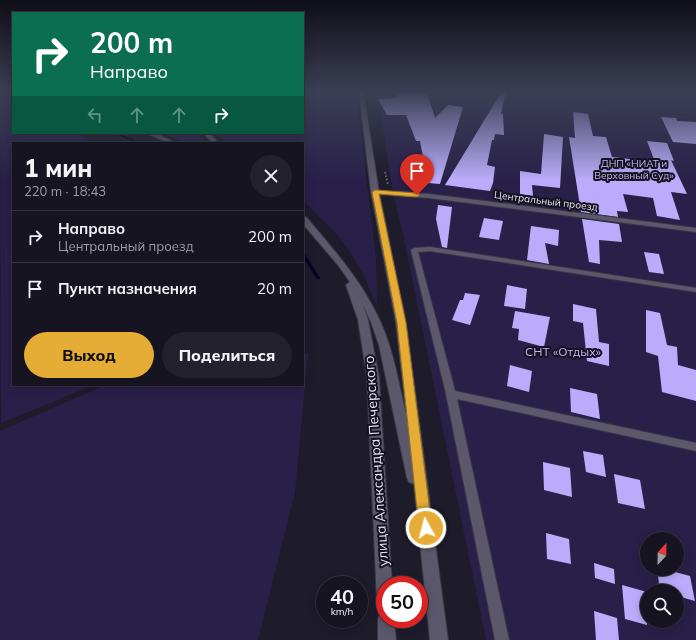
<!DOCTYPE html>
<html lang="ru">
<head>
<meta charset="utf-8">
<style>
  body { margin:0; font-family:Mulish,sans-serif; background:#23212d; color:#f1f3f6; height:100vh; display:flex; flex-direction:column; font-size:15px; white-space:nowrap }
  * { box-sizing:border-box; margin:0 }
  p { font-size:13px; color:#9e9ea5 }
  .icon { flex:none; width:22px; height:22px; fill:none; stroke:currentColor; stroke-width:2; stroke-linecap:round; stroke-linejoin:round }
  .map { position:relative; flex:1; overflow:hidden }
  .panel { position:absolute; left:12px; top:142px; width:292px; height:244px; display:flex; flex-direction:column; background:#161420; border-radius:0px; box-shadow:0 2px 10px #0003,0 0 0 1px #35333e }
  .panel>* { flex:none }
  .banner { position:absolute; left:12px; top:12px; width:292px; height:122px; border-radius:0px; box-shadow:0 2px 10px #0003,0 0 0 1px #35333e; background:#0b6e4f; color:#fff; overflow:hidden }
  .needle { width:26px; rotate:22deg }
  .fabs { position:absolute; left:640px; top:532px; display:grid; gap:8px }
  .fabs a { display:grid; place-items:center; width:44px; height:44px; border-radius:50%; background:#161420; box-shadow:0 2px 10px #0003,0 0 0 1px #35333e; font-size:20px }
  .speed { position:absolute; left:316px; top:576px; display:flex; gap:8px; font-size:20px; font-weight:700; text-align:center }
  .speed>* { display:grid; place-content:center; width:52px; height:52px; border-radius:50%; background:#161420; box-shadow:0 2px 10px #0003,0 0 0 1px #35333e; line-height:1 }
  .speed small { font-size:10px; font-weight:400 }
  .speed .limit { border:6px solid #d22; background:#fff; color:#111 }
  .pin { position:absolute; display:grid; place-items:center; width:34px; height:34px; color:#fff; margin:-41px -17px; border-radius:50% 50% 50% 0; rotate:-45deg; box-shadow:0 0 4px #0007 }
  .pin .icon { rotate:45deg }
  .me { position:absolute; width:44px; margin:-22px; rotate:353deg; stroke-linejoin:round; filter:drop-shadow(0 0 3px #0008) }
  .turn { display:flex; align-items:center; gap:14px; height:84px; padding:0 12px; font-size:18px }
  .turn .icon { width:52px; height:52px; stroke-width:2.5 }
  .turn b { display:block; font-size:28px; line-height:34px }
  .lanes { display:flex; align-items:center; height:38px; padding:0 12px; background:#0003; justify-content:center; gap:20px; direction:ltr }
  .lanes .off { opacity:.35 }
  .round { display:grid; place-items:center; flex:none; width:42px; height:42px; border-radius:21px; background:#23212d }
  .head { display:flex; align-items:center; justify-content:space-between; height:68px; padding:0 12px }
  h1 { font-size:24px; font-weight:800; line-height:30px }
  .button { display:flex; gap:8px; margin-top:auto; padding:8px 12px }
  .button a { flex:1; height:46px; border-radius:24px; background:#e5ad36; color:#111; font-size:16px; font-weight:800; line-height:46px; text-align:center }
  .button a+a { background:#23212d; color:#f1f3f6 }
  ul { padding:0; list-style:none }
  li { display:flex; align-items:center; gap:12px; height:52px; padding:0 12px; border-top:1px solid #35333e }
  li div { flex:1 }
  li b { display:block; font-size:15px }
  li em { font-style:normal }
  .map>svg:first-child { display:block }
  .green { fill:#292049; fill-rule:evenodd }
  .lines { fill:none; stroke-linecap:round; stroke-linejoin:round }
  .stream { fill:#0b0027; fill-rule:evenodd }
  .building { fill:#baacfa }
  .lane-casing { stroke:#393744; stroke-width:2 }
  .street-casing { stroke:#393744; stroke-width:2 }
  .secondary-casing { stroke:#393744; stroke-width:2 }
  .path-far1 { stroke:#6c6a78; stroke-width:1.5; stroke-dasharray:1 1.5; stroke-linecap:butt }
  .path { stroke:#6c6a78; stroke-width:2; stroke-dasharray:1.5 2; stroke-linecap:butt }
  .lane { fill:#5b586b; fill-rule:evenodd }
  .street { fill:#5b586b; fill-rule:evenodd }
  .secondary { fill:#5b586b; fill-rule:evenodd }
  .route { fill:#e5ad36; stroke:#957023 }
  .labels { text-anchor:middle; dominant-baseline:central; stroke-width:4; stroke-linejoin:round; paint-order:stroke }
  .far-park-label { font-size:10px; fill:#c0b6f2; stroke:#141221 }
  .far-street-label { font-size:10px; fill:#e7e6f1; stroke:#141221 }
  .park-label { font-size:12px; fill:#c0b6f2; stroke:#141221 }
  .near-street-label { font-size:14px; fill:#e7e6f1; stroke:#141221 }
</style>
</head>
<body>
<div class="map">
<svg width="696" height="640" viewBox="0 0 696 640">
  <rect width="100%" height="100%" fill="#1e1b2b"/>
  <path class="green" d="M303 91H356L376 258 377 305C370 295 368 282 362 272 348 244 326 221 303 201V143H226L215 133H303Z
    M377 91H436L696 117V640H486L404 239 393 193ZM647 539H677V569H647ZM647 591H677V621H647Z
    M450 91H696V116Z
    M0 98 13 104V133H74L95 143H13V385H94L1 423Z
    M160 133H197L207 143H185Z
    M303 352 308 354 295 492 258 640H0V431L106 385H303Z"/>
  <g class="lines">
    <path class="stream" d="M113 133H117L142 143H137Z
      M303 253 305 254 320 278V279H318L316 278 303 257Z"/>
  </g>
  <path class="building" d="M402 91 427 93 435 118 448 105 463 107 440 184 428 183 420 141H416L406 115H387L378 99 394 98Z
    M502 91H506L501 114H503L504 135 495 134 494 140H492L487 165 495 167 493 183 490 191 445 185Z
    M573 112 588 114 593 136 606 137 612 157 655 162 647 141 667 143 674 161 671 160 687 194 671 192 680 220 657 216 653 198 623 194 628 212 617 211 618 217 581 212 569 137 575 138Z
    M661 117 676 118 677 121 696 122V144L673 142Z
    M544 134 563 137 560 188 532 185 533 196 520 194V171L541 174Z
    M438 205 452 207 447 248 442 247 436 219Z
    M484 218 503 221 499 240 479 237Z
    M582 219 619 224 622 242 599 240 600 264 589 262Z
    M531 226 559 230 558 246 545 243 549 264 527 260Z
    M644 252 659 254 664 274 649 272Z
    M507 285 527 289 525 309 504 306Z
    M465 293 480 295 470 325 452 320 460 300H463Z
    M573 304 596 309 599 342 609 344V366L587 361 583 323 573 321Z
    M646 310 660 313 667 345 677 347 678 365 696 370V401L662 392 658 356 646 352Z
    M515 311 550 317 544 347 518 340 519 329 512 328Z
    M510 365 532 371 529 392 507 386Z
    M570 388 597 394 600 419 571 412Z
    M583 451 603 455 606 477 586 472Z
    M543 462 570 468 572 497 544 490Z
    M614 474 640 480 645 509 618 503Z
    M546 533 569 539 571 564 547 559Z
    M594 563 614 569 615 584 595 578Z
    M657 569H664L690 576 695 601 677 596V591H660Z
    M622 585 647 592V625L625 619Z
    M594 611 617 618 619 640H596Z"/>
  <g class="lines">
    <g class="lane-casing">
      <path id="lane" d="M430 247 696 288V292L430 251 418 252 455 391 696 443V451L457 399 509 640H495L446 394 411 250 414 248Z"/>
    </g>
    <g class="street-casing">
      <path id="street" d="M372 190 429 194 696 228V232L429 198 375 194H372Z"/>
    </g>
    <g class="secondary-casing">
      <path id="secondary" d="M359 91H363L379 192 406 323 448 640H430L414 484 409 482 407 478 379 345 371 322 363 305 368 320 379 377 392 585H385V619H394L396 640H378V619L380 613 385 611 379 609 377 603 367 377 358 320 346 285 350 282 338 265 303 224V217H306C334 250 362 281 380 321 394 351 399 386 407 418L396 323 371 192Z
        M146 133H154L177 143H169Z
        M203 133H209L219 143H213Z"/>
    </g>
    <path class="path-far1" d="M373 91 374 100"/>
    <path class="path" d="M385 172 388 185"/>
    <use href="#lane" class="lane"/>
    <use href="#street" class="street"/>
    <use href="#secondary" class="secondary"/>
  </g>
  <linearGradient id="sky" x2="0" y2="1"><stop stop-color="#100f18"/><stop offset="0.51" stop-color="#3b3f55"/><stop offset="1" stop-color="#3b3f55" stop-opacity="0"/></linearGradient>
  <rect width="696" height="180" fill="url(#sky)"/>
  <path class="route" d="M375 190 417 193 420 195 417 197 379 194 406 323 432 528 431 532 426 534 421 532 419 528 397 323 372 192Z"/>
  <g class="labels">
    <g class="far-park-label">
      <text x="634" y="163">ДНП «НИАТ и<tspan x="634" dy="12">Верховный Суд»</tspan></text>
    </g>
    <g class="far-street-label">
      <text transform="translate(546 201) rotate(7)">Центральный проезд</text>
    </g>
    <g class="park-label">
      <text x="563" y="351">СНТ «Отдых»</text>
    </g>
    <g class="near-street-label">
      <text transform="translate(376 461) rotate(-94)">улица Александра Печерского</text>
    </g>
  </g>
</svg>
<div class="fabs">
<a><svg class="needle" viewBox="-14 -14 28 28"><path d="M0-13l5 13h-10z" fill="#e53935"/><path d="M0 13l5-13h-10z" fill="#9e9ea5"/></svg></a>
<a><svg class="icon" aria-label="search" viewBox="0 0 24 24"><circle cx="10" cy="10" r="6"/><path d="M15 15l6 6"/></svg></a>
</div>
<div class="speed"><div>40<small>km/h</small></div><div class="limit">50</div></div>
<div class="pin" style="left:417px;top:195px;background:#d93025"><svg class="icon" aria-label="arrive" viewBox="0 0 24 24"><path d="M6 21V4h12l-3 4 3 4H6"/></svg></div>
<svg class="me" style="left:426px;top:528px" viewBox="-20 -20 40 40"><circle r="17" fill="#e5ad36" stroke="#fff" stroke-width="3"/><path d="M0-11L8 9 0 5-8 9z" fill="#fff"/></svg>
<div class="banner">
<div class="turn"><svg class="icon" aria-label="right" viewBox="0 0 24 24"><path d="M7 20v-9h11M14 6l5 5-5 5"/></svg><div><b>200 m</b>Направо</div></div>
<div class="lanes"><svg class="icon off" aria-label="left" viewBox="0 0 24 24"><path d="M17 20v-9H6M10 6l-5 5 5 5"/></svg><svg class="icon off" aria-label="ahead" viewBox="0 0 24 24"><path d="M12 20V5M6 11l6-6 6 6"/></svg><svg class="icon off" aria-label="ahead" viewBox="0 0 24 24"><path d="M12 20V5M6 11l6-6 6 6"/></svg><svg class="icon" aria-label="right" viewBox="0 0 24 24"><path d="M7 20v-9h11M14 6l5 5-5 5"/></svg></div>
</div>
<section class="panel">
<div class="head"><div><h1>1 мин</h1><p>220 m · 18:43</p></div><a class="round"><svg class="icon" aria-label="close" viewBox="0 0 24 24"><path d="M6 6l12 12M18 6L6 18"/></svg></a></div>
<ul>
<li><svg class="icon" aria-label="right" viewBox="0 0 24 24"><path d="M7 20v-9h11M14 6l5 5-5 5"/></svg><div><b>Направо</b><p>Центральный проезд</p></div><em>200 m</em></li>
<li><svg class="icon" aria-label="arrive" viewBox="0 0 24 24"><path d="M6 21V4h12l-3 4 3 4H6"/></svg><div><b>Пункт назначения</b></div><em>20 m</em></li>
</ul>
<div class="button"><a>Выход</a><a>Поделиться</a></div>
</section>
</div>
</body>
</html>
